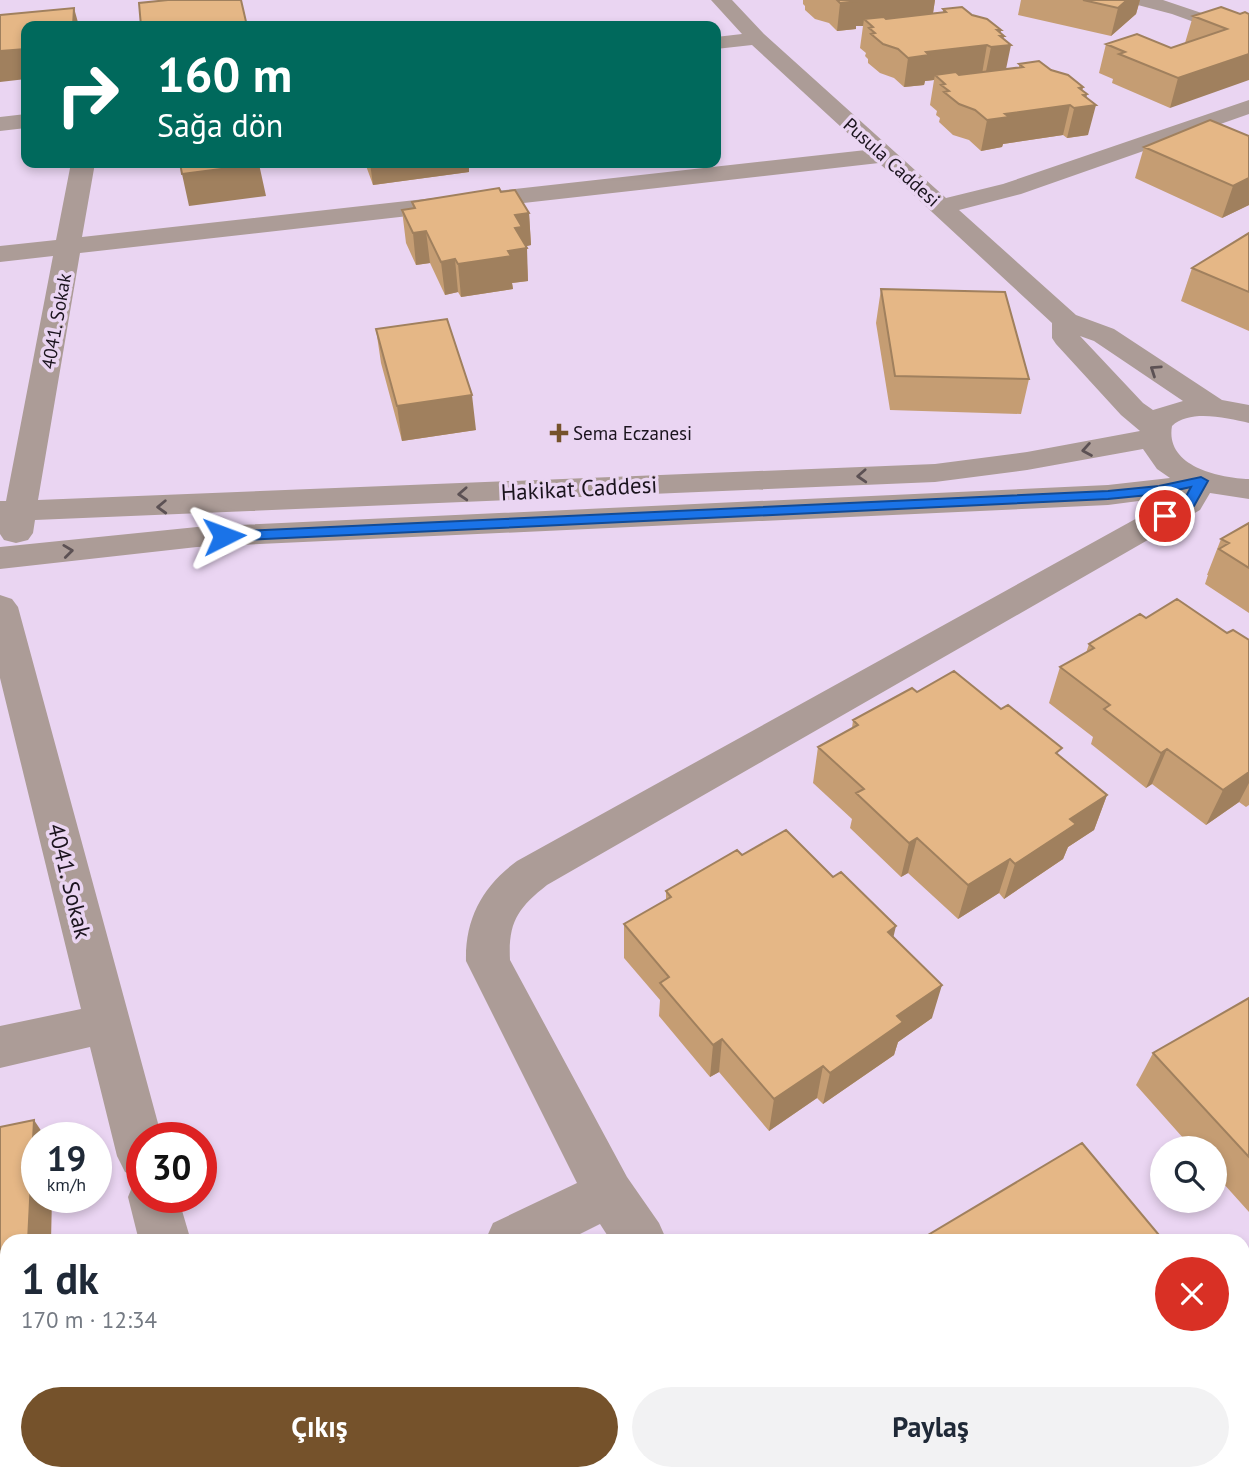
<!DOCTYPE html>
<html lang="tr">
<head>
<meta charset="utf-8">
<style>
  body { margin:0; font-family:"PT Sans",sans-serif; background:#f2f2f3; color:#1f2937; height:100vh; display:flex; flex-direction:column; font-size:26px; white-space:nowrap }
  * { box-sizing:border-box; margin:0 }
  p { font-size:23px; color:#747a83 }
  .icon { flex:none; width:38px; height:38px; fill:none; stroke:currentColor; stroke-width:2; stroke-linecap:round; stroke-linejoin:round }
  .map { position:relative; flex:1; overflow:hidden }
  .details { position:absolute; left:0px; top:1234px; width:1250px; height:247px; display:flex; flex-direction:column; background:#fff; border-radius:21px 21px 0 0; box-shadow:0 4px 10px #0003 }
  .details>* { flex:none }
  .guide { position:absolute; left:21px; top:21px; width:700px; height:147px; border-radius:14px; box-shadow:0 4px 10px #0003; background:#00695c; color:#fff; overflow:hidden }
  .fabs { position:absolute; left:1150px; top:1136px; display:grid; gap:14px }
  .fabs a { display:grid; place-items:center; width:77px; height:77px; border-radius:50%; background:#fff; box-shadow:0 4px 10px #0003; font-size:35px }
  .speed { position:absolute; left:21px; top:1122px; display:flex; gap:14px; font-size:35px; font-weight:700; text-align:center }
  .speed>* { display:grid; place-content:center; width:91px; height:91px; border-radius:50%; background:#fff; box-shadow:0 4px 10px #0003; line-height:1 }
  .speed small { font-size:18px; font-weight:400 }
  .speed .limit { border:10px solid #d22; background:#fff; color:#111 }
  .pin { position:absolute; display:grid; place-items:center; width:60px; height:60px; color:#fff; margin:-30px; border:4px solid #fff; border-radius:50%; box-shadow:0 2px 7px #0007 }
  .me { position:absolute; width:77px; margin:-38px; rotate:87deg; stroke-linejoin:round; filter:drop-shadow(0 0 5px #0008) }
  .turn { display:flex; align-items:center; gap:24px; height:147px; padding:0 21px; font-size:32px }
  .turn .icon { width:91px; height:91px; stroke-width:2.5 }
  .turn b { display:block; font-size:49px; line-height:60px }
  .round { display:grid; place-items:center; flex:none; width:74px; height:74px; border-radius:37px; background:#f2f2f3 }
  .overview { display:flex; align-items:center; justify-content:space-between; height:119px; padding:0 21px }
  h1 { font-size:42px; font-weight:700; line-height:52px }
  .cta { display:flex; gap:14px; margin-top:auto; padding:14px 21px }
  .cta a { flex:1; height:80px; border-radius:42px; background:#75522b; color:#fff; font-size:28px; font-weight:700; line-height:80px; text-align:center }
  .cta a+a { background:#f2f2f3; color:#1f2937 }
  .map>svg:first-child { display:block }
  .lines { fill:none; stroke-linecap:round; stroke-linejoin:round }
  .street { fill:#ac9c97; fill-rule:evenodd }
  .wall { fill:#c59d73 }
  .shaded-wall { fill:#a0805e }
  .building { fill:#e5b786; stroke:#a0805e; stroke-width:2 }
  .oneway { stroke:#5c5154 }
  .route { fill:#1a73e8; stroke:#114b97; stroke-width:2 }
  .poi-dot { fill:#75522b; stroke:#ead5f2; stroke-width:2.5 }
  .labels { text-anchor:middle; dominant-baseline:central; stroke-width:7; stroke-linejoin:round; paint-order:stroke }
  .far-street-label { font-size:19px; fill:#1b141e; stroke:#ead5f2 }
  .far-poi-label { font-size:19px; fill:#1b141e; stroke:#ead5f2; text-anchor:start }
  .street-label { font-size:23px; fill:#1b141e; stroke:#ead5f2 }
</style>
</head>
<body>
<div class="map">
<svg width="1249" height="1479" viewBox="0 0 1249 1479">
  <rect width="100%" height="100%" fill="#ead5f2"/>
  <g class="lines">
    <path class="street" d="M711 0H732L764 34 946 198 1003 184 1249 100V114L1021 194 959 210 1076 315 1114 329 1222 400 1249 405V423C1227 418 1190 409 1172 426 1165 466 1218 478 1249 479V499L1210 493 1200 510 547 885C518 908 508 922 510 960L627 1177 659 1223 667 1241H611L600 1224 566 1241H485L493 1223 577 1183 466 961C465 918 483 886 517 861L1177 496 1108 505 197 547 0 569V547L197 527 1108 485 1170 478 1157 469 1143 449 1027 470 935 482 35 520 33 533 28 540 16 543 4 540 0 534V501H6L53 256 0 262V246L56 240 71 163H95L82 237 866 150 752 45 716 49V37L742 34ZM879 163 1052 323V338L1056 344 1121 415 1140 431 1027 452 935 464 38 500 80 253ZM1080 336 1094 341 1183 401 1153 410 1143 403Z
      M1131 0H1163L1249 29V42L1172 14 1134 4Z
      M26 114V128L0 131V117Z
      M0 595 12 599 18 607 162 1138H142V1197H178L191 1241H139L128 1197 135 1180 140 1178 125 1172 117 1156 90 1047 0 1068V1026L81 1009 0 678Z
      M198 1474H256L257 1479H199Z
      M773 1474H833L835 1479H775Z"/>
  </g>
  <path class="wall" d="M803 0H935L933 13 943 12V9L972 15 1001 30 1000 33 1003 39 1006 69 1019 67V64L1051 70 1083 87 1082 90 1087 98 1088 135 1067 138 1063 135 1003 144 1002 147 981 151 969 140 953 135 939 122 940 118 936 115 937 111 930 105 934 80 925 81 924 85 904 87 894 78 880 73 868 63V59L865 56 866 53 860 48 863 26H856V29L837 31 829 23 815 19 805 10V6L803 4Z
    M1021 0H1140L1136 14 1111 36 1018 15Z
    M1240 14 1170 108 1112 83 1113 79 1099 73 1106 44 1171 48 1185 43 1193 16Z
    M1249 136V205L1222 218 1135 178 1144 147Z
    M365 163H469V172L373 185Z
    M501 192 529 213 531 245 526 246 528 281 512 283 513 289 461 297 458 292 445 295 430 263 416 265 406 243 402 210 413 209 412 202Z
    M1249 233V331L1181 301 1192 268Z
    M881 289 1029 379 1021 414 890 410 876 323Z
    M376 329 476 430 402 441 381 363Z
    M1249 523V613L1205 584 1208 575H1207L1221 539Z
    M1146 618 1227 633 1249 640V805L1246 807 1239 802 1206 825 1152 784 1146 788 1091 744 1093 737 1049 703 1060 667 1086 653 1089 644Z
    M917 692 1060 756 1107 795 1094 830 1068 847 1063 859 1004 899 999 893 958 919 908 873 901 877 850 828 852 819 813 783 818 747 852 728 853 720Z
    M742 855 894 937 932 1018 898 1042 894 1055 823 1104 817 1098 769 1131 719 1072 710 1077 659 1016 660 1000 624 958V924L666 900V891Z
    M1249 998V1212L1214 1173V1148H1192L1136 1085 1153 1053Z
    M1010 1474H1059L1051 1479H1013Z"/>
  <path class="shaded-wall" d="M857 0H935L932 20 864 19 863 26H856V29L837 31 840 3Z
    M1127 0H1140L1136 14 1111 36 1118 8Z
    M74 8 79 26H73Z
    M997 30H1001L998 46 1000 36H1004L1002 46 1011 45 1005 74 985 76 991 47Z
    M987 45 982 74 940 79 935 75 934 80 925 81 924 85 904 87 908 58 926 52Z
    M26 49V79L0 82V51Z
    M1249 54V80L1170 108 1178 78Z
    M1083 87 1078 107 1083 95 1087 94 1085 106 1096 105 1088 135 1067 138 1079 88Z
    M1070 105 1063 135 1003 144 1002 147 981 151 987 120 1005 114Z
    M370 163H469V172L373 185Z
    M259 164 266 196 189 206 182 174Z
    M1249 178V205L1222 218 1233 186Z
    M529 213 531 245 523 247 527 248 528 281 512 283 513 289 461 297 458 264 508 251 515 215Z
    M426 231 430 263 416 265 413 233Z
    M455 259 458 292 445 295 441 262Z
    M472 395 476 430 402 441 397 406Z
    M1167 749 1152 784 1146 788 1161 753Z
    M1249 772V783L1239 802 1206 825 1223 790Z
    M1107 795 1094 830 1068 847 1063 859 1004 899 1015 864 1070 819Z
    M917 838 908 873 901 877 909 843Z
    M1010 859 999 893 958 919 968 885Z
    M896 926 888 960V932Z
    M942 985 932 1018 898 1042 894 1055 823 1104 830 1073 897 1016Z
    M722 1039 719 1072 710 1077 713 1045Z
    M823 1066 817 1098 769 1131 774 1099Z
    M34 1120 46 1138H37V1197H52L51 1241H28Z
    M7 1320V1352L0 1354V1322Z
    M120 1474H140V1479H120Z
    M1044 1474H1059L1051 1479H1039Z"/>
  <path class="building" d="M168 0H241L247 26H141L139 3Z
    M837 0H859V1L840 3Z
    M1083 0H1127L1118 8Z
    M962 7 972 15 987 19 1001 30H997L1004 36H1000L1011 45 991 47 987 45 926 52 929 55 908 58 898 49 883 44 871 34 875 33 869 28 873 27 864 19 884 17 886 19 946 12 943 9Z
    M1221 7 1240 14 1245 12 1249 14V54L1178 78 1119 54 1125 52 1106 44 1137 34 1171 48 1227 29 1193 16Z
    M74 8 73 26H26V49L0 51V15Z
    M1039 61 1051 70 1068 75 1083 87 1079 88 1087 94 1083 95 1096 105 1074 108 1070 105 1005 114 1009 117 987 120 975 110 959 104 944 92 949 91 941 85 945 84 935 75 956 72 959 75 1023 67 1019 64Z
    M1210 120 1249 136V178L1233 186 1144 147Z
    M180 163H259V164L182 174Z
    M499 188 501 192 515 190 529 213 515 215 522 227 515 228 527 248 508 251 511 256 458 264 455 259 441 262 426 231 413 233 402 210 415 208 412 202Z
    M1249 233V292L1192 268Z
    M881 289 1005 292 1029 379 895 376Z
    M447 319 472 395 397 406 376 329Z
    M1249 523V568L1219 549 1229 543 1221 539Z
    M1177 599 1227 633 1233 630 1249 640V772L1223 790 1167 749 1161 753 1104 709 1110 705 1060 667 1094 648 1089 644 1140 614 1146 618Z
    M954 671 1001 709 1008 705 1062 748 1056 753 1107 795 1070 819 1076 824 1015 864 1010 859 968 885 917 838 909 843 856 793 864 789 818 747 858 725 853 720 912 688 917 692Z
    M786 830 833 877 841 872 896 926 888 932 942 985 897 1016 903 1022 830 1073 823 1066 774 1099 722 1039 713 1045 660 983 669 977 624 924 671 897 666 891 737 850 742 855Z
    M1249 998V1157L1153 1053Z
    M34 1120 28 1241H7V1320L0 1322V1127Z
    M1082 1143 1164 1241H918Z
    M7 1453V1474H120V1479H0V1455Z
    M556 1474H770L774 1479H549Z"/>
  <defs><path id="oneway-chevron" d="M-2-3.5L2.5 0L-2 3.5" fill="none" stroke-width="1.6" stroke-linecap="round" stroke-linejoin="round" transform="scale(1.75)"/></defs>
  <g class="oneway">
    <use href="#oneway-chevron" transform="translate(1155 370) rotate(-146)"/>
    <use href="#oneway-chevron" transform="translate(1087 450) rotate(170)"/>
    <use href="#oneway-chevron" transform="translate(862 476) rotate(177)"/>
    <use href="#oneway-chevron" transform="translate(463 494) rotate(177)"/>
    <use href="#oneway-chevron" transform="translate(162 507) rotate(178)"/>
    <use href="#oneway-chevron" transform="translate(68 551) rotate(-7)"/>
  </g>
  <path class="route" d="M1201 477 1208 481 1194 506 1165 521 1160 519V513L1184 500 1191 487 1159 494 1108 499 224 541 217 536 224 532 1108 491 1159 486Z"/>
  <path class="poi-dot" d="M555.5 422.5h7v7h7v7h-7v7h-7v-7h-7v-7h7z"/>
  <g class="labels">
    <g class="far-street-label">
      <text transform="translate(892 162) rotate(42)">Pusula Caddesi</text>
      <text transform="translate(56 321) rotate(-80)">4041. Sokak</text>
    </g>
    <g class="far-poi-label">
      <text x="573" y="433">Sema Eczanesi</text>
    </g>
    <g class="street-label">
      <text transform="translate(579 488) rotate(-3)">Hakikat Caddesi</text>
      <text transform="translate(70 881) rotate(76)">4041. Sokak</text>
    </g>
  </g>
</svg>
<div class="fabs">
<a><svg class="icon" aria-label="search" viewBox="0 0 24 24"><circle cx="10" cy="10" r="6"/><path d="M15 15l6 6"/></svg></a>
</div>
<div class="speed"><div>19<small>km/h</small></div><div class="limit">30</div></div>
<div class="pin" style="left:1165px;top:516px;background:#d93025"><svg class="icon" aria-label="arrive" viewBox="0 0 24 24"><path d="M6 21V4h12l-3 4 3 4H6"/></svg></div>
<svg class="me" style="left:224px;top:536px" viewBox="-20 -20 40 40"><path d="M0-17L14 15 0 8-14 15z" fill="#1a73e8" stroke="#fff" stroke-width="4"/></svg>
<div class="guide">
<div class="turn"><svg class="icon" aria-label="right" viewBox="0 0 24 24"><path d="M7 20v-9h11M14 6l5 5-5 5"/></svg><div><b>160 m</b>Sağa dön</div></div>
</div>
<section class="details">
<div class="overview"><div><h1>1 dk</h1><p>170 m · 12:34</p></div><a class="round" style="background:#d93025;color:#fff"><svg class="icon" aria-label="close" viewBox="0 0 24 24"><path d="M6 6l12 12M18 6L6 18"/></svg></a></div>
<div class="cta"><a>Çıkış</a><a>Paylaş</a></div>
</section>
</div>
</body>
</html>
